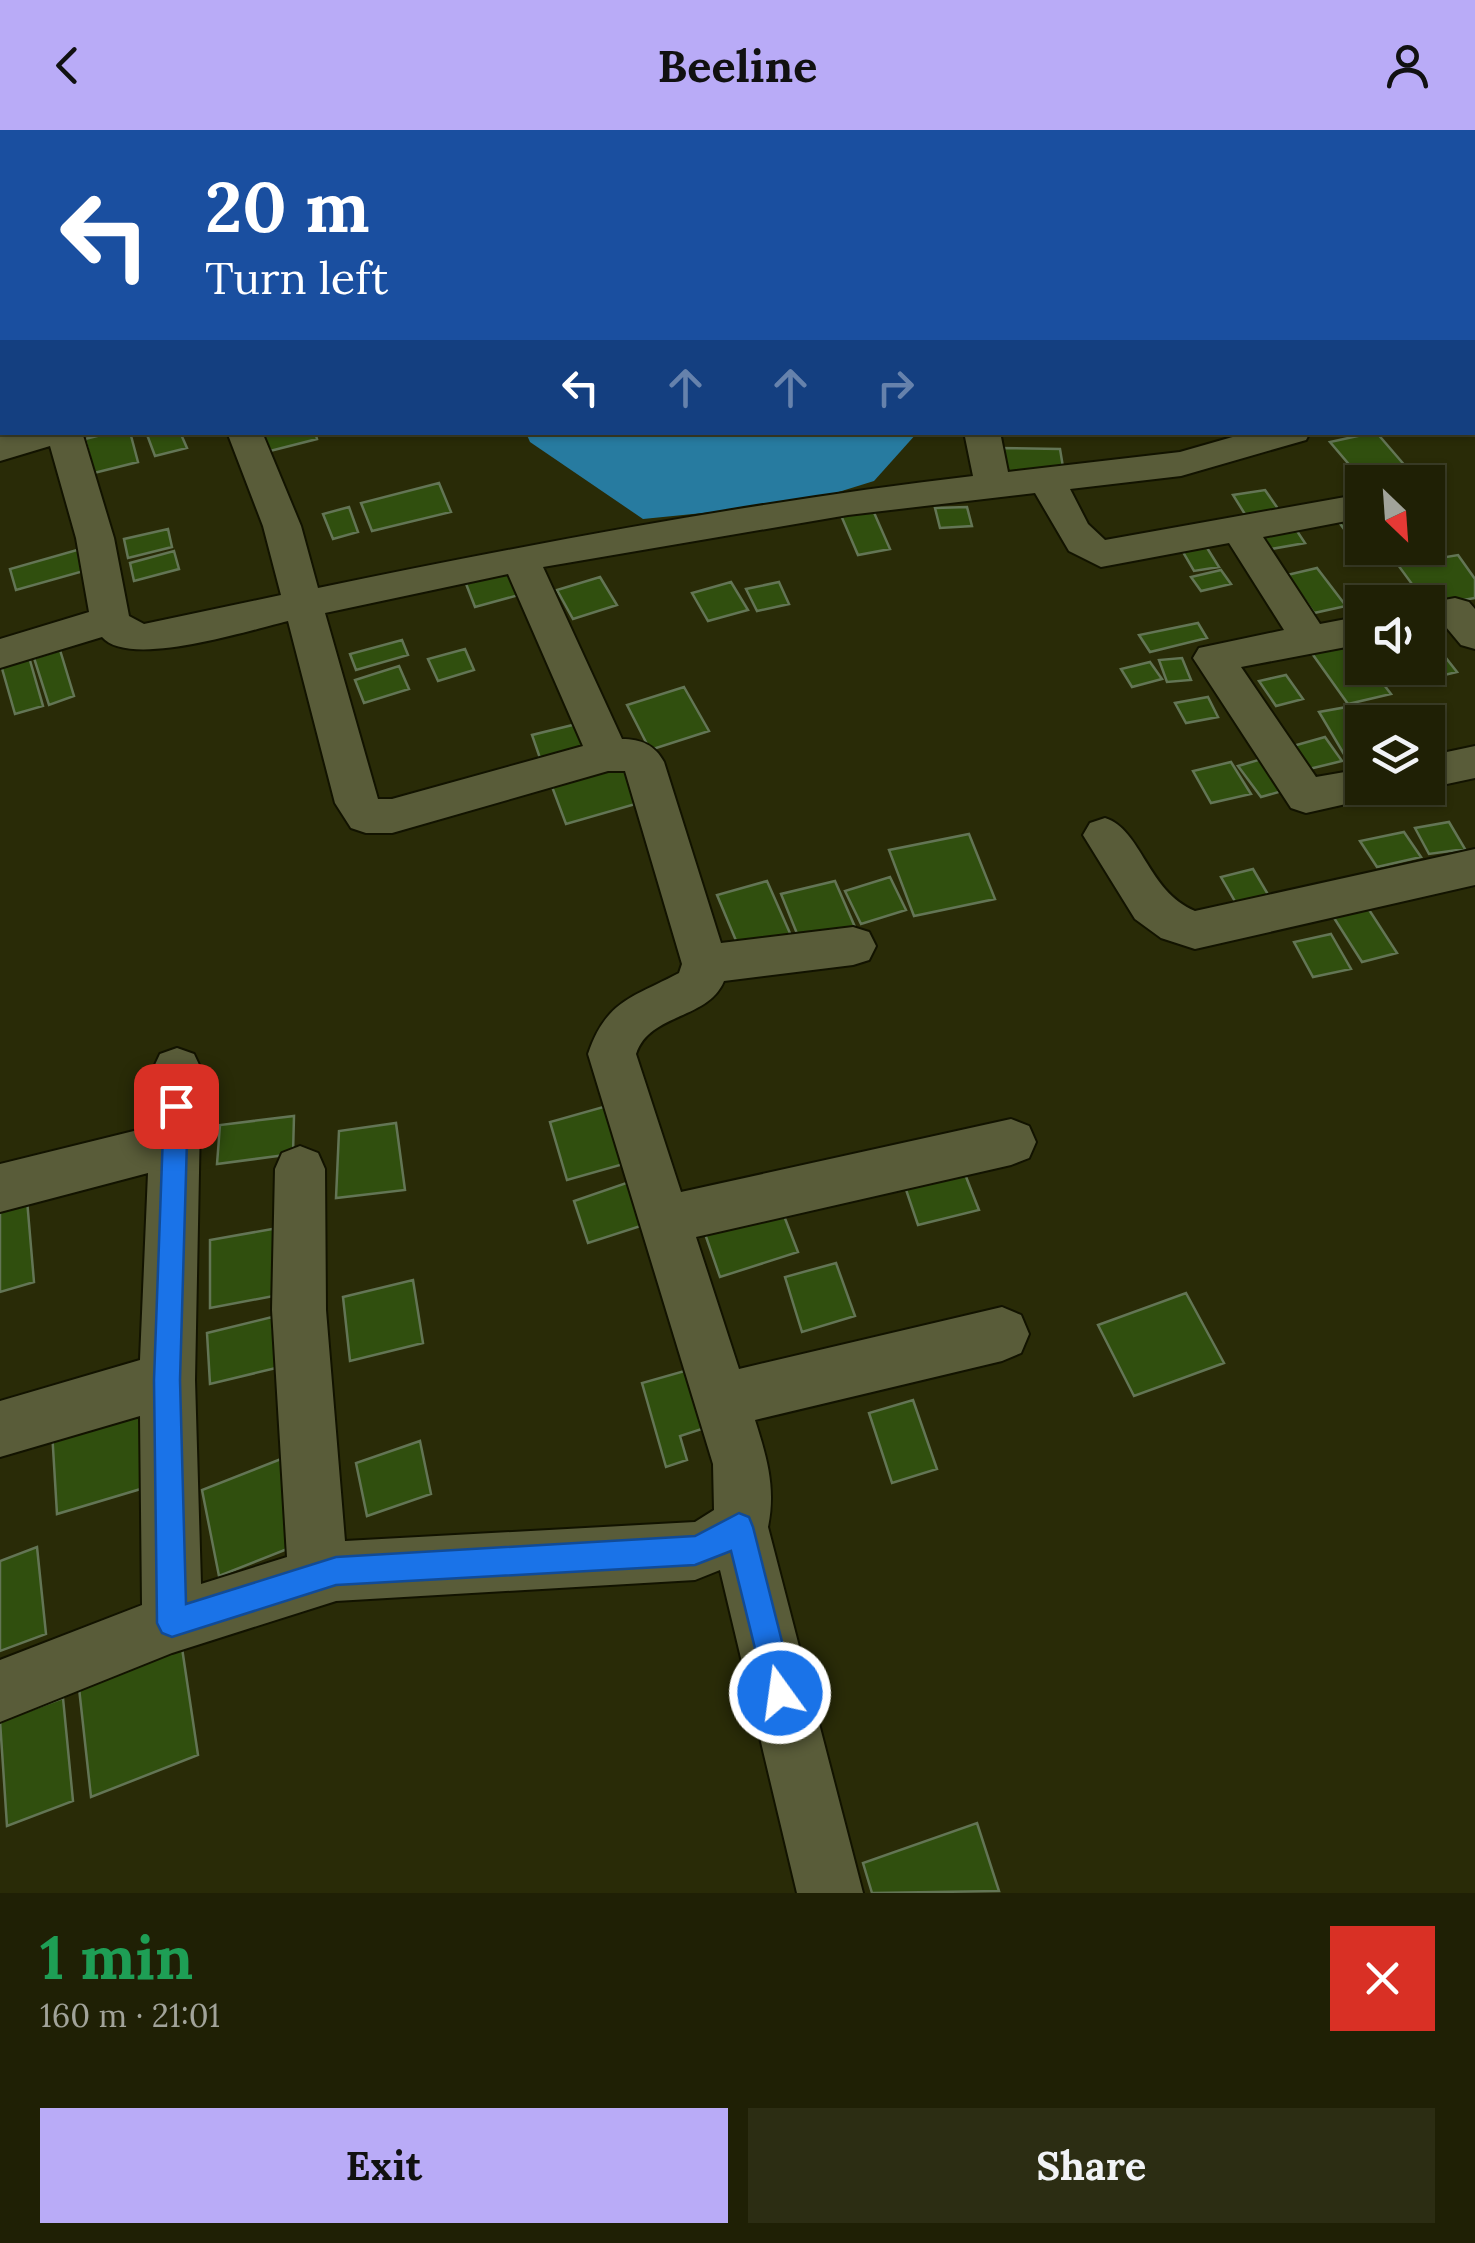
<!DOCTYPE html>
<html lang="en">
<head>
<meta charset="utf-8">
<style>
  body { margin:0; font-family:Lora,serif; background:#2c2d13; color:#f1f3f6; height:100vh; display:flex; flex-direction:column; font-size:38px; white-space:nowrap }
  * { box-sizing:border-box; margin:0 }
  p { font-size:32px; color:#a1a39a }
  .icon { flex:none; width:55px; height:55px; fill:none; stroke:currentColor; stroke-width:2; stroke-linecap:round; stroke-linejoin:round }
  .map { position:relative; height:1763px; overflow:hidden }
  .side { display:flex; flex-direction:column; background:#1f2005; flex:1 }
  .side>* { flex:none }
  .banner { position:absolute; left:0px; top:0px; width:1475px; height:305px; box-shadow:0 2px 8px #0004,0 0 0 2px #3c3e27; background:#1a4fa0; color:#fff; overflow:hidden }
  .needle { width:65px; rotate:155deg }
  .buttons { position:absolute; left:1345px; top:335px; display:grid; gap:20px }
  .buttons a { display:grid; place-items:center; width:100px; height:100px; border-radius:0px; background:#1f2005; box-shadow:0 2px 8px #0004,0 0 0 2px #3c3e27; font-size:50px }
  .pin { position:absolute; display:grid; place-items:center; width:85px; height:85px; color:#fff; margin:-42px; border-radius:20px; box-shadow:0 5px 15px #0006 }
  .me { position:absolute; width:110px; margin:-55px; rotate:346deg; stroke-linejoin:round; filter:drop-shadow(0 0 8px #0008) }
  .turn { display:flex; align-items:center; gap:35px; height:210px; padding:0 40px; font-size:45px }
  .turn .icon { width:130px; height:130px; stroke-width:2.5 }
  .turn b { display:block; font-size:70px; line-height:85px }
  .lanes { display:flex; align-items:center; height:95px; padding:0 40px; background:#0003; justify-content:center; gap:50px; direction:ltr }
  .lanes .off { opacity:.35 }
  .round { display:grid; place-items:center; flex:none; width:105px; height:105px; border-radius:0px; background:#2c2d13 }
  .headline { display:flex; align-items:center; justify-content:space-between; height:170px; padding:0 40px }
  h1 { font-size:60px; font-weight:800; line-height:75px; color:#1e9e55 }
  .action { display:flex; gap:20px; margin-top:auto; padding:20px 40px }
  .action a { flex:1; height:115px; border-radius:0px; background:#b9abf7; color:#111; font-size:40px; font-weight:800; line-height:115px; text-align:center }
  .action a+a { background:#2c2d13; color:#f1f3f6 }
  header { display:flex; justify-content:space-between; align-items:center; height:130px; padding:0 40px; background:#b9abf7; color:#111; font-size:45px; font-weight:800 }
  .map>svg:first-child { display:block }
  .water { fill:#277ba0 }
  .building { fill:#304f0e; stroke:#637555; stroke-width:2.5 }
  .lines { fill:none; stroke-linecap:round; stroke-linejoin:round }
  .minor-casing { stroke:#121300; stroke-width:4 }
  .minor { fill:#595c39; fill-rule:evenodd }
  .route { fill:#1a73e8; stroke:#114b97; stroke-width:2.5 }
</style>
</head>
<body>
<header><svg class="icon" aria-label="back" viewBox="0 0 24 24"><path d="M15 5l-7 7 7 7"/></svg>Beeline<svg class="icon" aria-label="person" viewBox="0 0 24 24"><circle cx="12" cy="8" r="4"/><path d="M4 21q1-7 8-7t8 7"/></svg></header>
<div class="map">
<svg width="1475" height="1763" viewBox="0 0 1475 1763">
  <rect width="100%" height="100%" fill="#292b07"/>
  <path class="water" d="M526 303H917L874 351 803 373 643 389 530 312Z"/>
  <path class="building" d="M113 302H130L138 332 94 343 85 309Z
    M146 302H180L187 318 155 326Z
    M262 302H315L317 309 270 321Z
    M1376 302 1419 352H1364L1330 312Z
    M997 318 1060 319 1064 343H1000Z
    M439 353 451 382 372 401 361 373Z
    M1265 360 1281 383 1248 389 1233 365Z
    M349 377 358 402 333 409 323 384Z
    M967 377 972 396 940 398 935 378Z
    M872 378 890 419 858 425 840 383Z
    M1362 383V418H1400L1406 425 1368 432 1336 388Z
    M1293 395 1305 413 1271 419 1260 401Z
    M168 399 172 417 128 428 124 409Z
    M1204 413 1219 437 1194 441 1180 417Z
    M84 418 91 439 16 460 10 439Z
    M174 421 179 439 134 451 130 433Z
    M1458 425 1475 449V468L1428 476 1398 435Z
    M513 433 526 463 475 477 463 446Z
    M1317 438 1346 476 1314 483 1287 445Z
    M1221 440 1231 454 1201 461 1191 447Z
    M600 447 617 475 573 489 557 460Z
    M731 452 748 480 708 491 692 463Z
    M779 452 789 474 757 481 746 459Z
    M1198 493 1207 508 1150 522 1139 505Z
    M1428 505 1457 542 1423 550 1414 538H1428Z
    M402 510 408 525 356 540 350 524Z
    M1353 513 1362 526V538H1371L1391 564 1348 574 1311 522Z
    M465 519 474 540 438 551 428 529Z
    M60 520 74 566 49 575 34 528Z
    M29 527 43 576 15 584 1 535Z
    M1182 528 1191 550 1167 552 1159 530Z
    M1150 532 1162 549 1132 557 1121 539Z
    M399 536 409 559 364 573 355 550Z
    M1286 545 1303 569 1276 576 1259 551Z
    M684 557 709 601 650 620 627 575Z
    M1208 567 1218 587 1186 593 1175 573Z
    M1347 577 1362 601V628L1348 631 1319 582Z
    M601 588 611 614 541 631 532 605Z
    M1325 607 1342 631 1309 639 1293 616Z
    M1272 626 1296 657 1261 667 1238 636Z
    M629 632 646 671 566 694 551 654Z
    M1231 632 1251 664 1211 673 1193 641Z
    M1449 692 1465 719 1429 724 1415 698Z
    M1404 702 1421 727 1377 737 1360 711Z
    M969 704 995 769 914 786 889 720Z
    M1253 739 1273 773 1240 780 1221 747Z
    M890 747 906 780 861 794 845 761Z
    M767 751 793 810 742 825 717 765Z
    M835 751 855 797 800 811 781 764Z
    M1364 772 1397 823 1362 832 1329 780Z
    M1331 804 1351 839 1313 847 1294 812Z
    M621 972 638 1030 567 1050 550 992Z
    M294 986 293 1024 217 1034 220 995Z
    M396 993 405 1060 336 1068 339 1001Z
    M961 1034 979 1080 918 1095 902 1048Z
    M635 1050 650 1093 588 1113 574 1071Z
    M26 1058 34 1152 0 1162V1066Z
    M781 1078 798 1122 720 1147 704 1101Z
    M278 1098 279 1165 210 1178V1110Z
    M836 1133 855 1186 802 1202 785 1147Z
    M413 1150 423 1213 350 1231 343 1167Z
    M1186 1163 1224 1233 1134 1266 1098 1195Z
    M272 1187 276 1238 210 1254 207 1203Z
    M688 1240 705 1298 680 1306 687 1330 666 1337 642 1253Z
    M913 1270 937 1339 892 1353 869 1283Z
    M147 1272 154 1355 57 1384 52 1301Z
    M420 1311 431 1364 367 1386 356 1333Z
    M281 1329 300 1414 219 1446 202 1360Z
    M37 1417 46 1504 0 1521V1431Z
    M182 1518 198 1625 91 1667 79 1558Z
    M63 1568 73 1671 7 1696 0 1591Z
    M977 1693 999 1761 872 1763 863 1733Z"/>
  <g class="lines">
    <g class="minor-casing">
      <path id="minor" d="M859 0H889L890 2H861Z
        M1288 0H1319L1321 2H1290Z
        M1472 230H1475L1472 251Z
        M17 302H82L114 408 129 486 144 494 281 465 263 396 227 302H262L301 396 318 458C535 413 752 372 973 346L964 302H1000L1008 342 1180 322 1250 302H1310L1306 310 1181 346 1070 359 1088 394 1105 410 1362 364V388L1263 407 1320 494 1362 486V514L1241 537 1316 647 1362 639V658H1382L1377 667 1306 683 1291 678 1193 528 1199 518 1284 500 1229 413 1101 437 1069 421 1035 363 848 385 543 437 622 609C641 609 655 615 664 632L721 813 853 797 869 802 876 816 869 830 853 835 724 851C708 890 649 883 636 924L681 1062 1011 989 1029 996 1036 1012 1029 1028 1011 1035 696 1107 739 1239 1002 1177 1021 1185 1029 1204 1021 1223 1002 1231 755 1290C767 1328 776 1358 768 1397L863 1763H797L720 1440 695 1450 336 1471 172 1523 0 1592V1530L142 1475 140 1286 0 1327V1271L140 1230 148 1043 0 1082V1034L150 997 153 939 160 924 177 918 194 924 201 939 195 1250 201 1454 287 1427 272 1180 275 1039 282 1023 300 1016 318 1023 325 1039 326 1180 345 1411 695 1392 714 1380 713 1334 588 924C606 870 634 867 679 843L682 834 625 641H608L392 703H366L351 698 335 673 288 491C250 500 129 539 102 507L0 538V509L89 482 76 408 50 316 0 331V307ZM508 444 583 616 392 669H378L325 483Z
        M1455 468 1469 472 1475 479V519L1461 515 1446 497 1428 501V473Z
        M1475 616V648L1428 658H1426L1428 626Z
        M1105 688C1142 700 1147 761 1195 781L1475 719V755L1195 819 1161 808 1135 789 1083 705 1090 693Z"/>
    </g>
    <use href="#minor" class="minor"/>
  </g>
  <path class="route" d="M176 966 184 969 188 976 180 1250 186 1474 336 1427 695 1406 739 1383 749 1387 753 1397 795 1563 791 1573 780 1578 770 1573 766 1563 731 1421 695 1435 336 1455 172 1507 162 1503 157 1493 154 1250 164 976 167 969Z"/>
</svg>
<div class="buttons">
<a><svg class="needle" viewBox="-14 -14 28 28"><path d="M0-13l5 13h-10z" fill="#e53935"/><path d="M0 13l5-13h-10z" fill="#a1a39a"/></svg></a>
<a><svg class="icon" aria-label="sound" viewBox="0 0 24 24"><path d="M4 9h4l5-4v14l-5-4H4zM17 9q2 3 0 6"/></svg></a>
<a><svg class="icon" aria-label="layers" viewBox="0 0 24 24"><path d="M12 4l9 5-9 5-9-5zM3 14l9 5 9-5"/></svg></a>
</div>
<div class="pin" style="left:176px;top:976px;background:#d93025"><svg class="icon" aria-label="arrive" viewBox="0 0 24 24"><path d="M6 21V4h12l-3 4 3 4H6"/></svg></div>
<svg class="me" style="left:780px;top:1563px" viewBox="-20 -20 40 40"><circle r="17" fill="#1a73e8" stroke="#fff" stroke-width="3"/><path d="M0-11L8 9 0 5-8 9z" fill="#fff"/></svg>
<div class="banner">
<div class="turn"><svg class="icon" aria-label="left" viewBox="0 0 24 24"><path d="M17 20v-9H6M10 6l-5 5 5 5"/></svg><div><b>20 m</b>Turn left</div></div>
<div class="lanes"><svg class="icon" aria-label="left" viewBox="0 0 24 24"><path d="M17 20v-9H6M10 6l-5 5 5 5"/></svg><svg class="icon off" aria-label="ahead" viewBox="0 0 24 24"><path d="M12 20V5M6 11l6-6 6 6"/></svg><svg class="icon off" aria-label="ahead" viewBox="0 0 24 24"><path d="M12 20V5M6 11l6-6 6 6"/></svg><svg class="icon off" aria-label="right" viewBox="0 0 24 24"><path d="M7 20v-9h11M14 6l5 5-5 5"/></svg></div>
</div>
</div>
<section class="side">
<div class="headline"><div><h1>1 min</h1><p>160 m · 21:01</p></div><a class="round" style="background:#d93025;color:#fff"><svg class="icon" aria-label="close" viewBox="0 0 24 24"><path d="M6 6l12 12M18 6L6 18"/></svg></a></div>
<div class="action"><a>Exit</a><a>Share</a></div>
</section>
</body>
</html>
